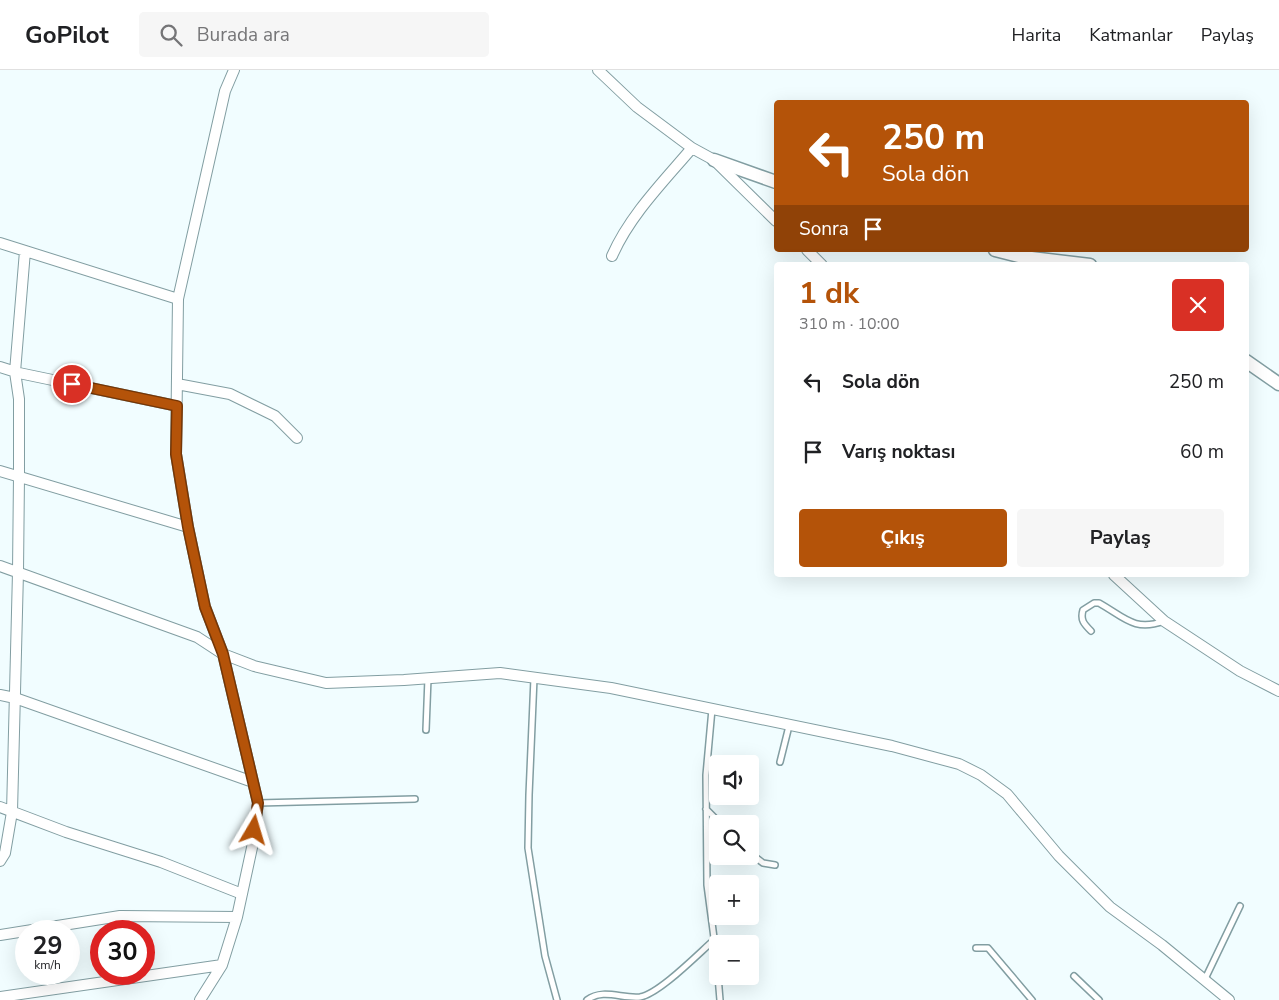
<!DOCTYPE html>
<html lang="tr">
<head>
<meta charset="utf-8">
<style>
  body { margin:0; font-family:"Nunito Sans",sans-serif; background:#f6f6f6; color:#202124; height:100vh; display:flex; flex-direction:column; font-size:19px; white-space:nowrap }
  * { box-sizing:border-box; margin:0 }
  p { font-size:16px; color:#757577 }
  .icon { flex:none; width:28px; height:28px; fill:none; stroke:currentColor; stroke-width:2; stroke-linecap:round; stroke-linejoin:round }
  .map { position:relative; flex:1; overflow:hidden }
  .details { position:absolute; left:774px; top:192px; width:475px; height:315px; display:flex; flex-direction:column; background:#fff; border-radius:5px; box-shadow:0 5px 20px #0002 }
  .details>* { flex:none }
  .hud { position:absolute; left:774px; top:30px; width:475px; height:152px; border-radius:5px; box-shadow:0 5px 20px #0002; background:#b45309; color:#fff; overflow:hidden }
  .fabs { position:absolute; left:709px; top:685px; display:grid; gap:10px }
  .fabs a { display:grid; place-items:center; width:50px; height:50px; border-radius:5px; background:#fff; box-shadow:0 5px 20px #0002; font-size:25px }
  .speed { position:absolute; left:15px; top:850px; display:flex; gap:10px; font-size:25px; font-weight:700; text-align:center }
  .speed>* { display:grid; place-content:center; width:65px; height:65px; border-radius:50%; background:#fff; box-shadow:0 5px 20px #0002; line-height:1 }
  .speed small { font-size:12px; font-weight:400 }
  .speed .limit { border:8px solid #d22; background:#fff; color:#111 }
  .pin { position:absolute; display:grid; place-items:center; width:42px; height:42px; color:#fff; margin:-21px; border:2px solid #fff; border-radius:50%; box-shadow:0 1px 5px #0007 }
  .me { position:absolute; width:55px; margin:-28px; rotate:7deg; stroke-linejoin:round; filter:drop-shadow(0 0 4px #0008) }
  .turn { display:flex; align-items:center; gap:18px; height:105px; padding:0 25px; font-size:22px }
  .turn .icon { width:65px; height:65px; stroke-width:2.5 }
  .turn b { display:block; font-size:35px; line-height:42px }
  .then { display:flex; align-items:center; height:48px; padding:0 25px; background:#0003; gap:10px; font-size:19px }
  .round { display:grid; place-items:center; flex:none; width:52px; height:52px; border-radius:5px; background:#f6f6f6 }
  .overview { display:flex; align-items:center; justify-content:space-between; height:85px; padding:0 25px }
  h1 { font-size:30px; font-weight:700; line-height:38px; color:#b45309 }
  .cta { display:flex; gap:10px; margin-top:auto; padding:10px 25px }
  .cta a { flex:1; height:58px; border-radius:5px; background:#b45309; color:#fff; font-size:20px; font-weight:700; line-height:58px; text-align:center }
  .cta a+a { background:#f6f6f6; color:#202124 }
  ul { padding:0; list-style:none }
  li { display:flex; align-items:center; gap:15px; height:70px; padding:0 25px }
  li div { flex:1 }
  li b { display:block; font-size:19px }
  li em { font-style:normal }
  header { display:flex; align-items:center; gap:30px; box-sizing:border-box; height:70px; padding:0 25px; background:#fff; border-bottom:1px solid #e0e0e0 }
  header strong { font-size:24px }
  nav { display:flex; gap:28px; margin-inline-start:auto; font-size:18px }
  .search { width:350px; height:45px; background:#f6f6f6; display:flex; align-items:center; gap:12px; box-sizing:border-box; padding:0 18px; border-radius:5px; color:#757577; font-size:19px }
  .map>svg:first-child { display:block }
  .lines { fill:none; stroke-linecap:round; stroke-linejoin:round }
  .service-casing { stroke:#829ea2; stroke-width:8 }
  .minor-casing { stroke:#829ea2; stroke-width:12 }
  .tertiary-casing { stroke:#829ea2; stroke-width:15 }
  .service { stroke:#fff; stroke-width:5 }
  .minor { stroke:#fff; stroke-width:10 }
  .tertiary { stroke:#fff; stroke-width:12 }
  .route-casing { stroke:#753606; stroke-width:12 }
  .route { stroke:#b45309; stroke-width:9 }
</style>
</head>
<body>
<header>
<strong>GoPilot</strong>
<div class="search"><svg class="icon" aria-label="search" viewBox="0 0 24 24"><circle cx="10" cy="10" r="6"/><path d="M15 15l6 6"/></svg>Burada ara</div>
<nav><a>Harita</a><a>Katmanlar</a><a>Paylaş</a></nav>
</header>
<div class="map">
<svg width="1279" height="930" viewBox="0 0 1279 930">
  <rect width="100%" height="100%" fill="#f1fdff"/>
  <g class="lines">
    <g class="service-casing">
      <path id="service" d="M1091 561C1084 554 1080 550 1083 540L1094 533H1099C1124 547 1134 562 1164 551
        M534 608 529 725 528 778 545 886 557 930
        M712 639 706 705 707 815 718 898
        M426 660 428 608
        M780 692 789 656
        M258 733 415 729
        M706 739 721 754
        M750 783 763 793 775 795
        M976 878H988L1032 930
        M718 906 720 930
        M1074 906 1099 930
        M1205 909 1240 836
        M587 930C603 918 622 929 640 927 659 924 698 884 714 870"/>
    </g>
    <g class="minor-casing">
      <path id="minor" d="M598 0 637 37 692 78 714 90 776 151
        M0 173 178 229
        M807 180 822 195
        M612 186C630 145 664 111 692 78
        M0 297 19 303 177 336
        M177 314 230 324 275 346 297 368
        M0 401 188 457
        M0 496 197 567 223 584 254 596 326 613 404 610 500 603 611 618 892 676 959 694 981 705 1007 724 1059 786 1110 837 1162 875 1229 930
        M1114 505 1164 551 1240 601 1279 621
        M0 625 15 628 253 712
        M0 737 66 762 161 792 242 824
        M0 791 5 783 12 742 18 502 19 406V329L15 302 25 181
        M0 865 120 846 237 847
        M0 927 222 895
        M200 930 222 895 237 847 253 773 258 733 223 584 205 537 188 457 176 384 178 229 225 21 234 0"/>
    </g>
    <g class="tertiary-casing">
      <path id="tertiary" d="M714 90 776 112
        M995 180 1023 187 1090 195
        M1246 291 1279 314"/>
    </g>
    <use href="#service" class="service"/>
    <use href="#minor" class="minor"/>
    <use href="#tertiary" class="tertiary"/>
  </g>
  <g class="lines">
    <g class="route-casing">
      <path id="route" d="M72 314 177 336 176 384 188 457 205 537 223 584 258 733 254 760"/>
    </g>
    <use href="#route" class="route"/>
  </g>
</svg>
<div class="fabs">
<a><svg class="icon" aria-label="sound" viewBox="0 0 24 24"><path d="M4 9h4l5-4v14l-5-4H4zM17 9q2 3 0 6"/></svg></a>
<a><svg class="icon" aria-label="search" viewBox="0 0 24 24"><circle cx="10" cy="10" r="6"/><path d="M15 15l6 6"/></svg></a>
<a>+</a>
<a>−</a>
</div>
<div class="speed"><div>29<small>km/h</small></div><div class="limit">30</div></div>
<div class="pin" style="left:72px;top:314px;background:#d93025"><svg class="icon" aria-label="arrive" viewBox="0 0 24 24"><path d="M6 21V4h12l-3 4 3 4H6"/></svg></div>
<svg class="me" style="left:254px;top:760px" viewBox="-20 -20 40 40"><path d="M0-17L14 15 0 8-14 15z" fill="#b45309" stroke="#fff" stroke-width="4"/></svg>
<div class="hud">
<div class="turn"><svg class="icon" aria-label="left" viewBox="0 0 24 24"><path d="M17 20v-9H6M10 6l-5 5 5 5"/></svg><div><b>250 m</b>Sola dön</div></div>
<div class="then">Sonra<svg class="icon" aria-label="arrive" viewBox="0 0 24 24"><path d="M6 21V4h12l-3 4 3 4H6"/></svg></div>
</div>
<section class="details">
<div class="overview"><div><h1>1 dk</h1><p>310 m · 10:00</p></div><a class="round" style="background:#d93025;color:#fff"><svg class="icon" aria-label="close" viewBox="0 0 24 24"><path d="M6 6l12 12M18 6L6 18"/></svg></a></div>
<ul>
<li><svg class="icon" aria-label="left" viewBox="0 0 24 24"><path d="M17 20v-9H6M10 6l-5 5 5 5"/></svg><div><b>Sola dön</b></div><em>250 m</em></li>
<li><svg class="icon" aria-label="arrive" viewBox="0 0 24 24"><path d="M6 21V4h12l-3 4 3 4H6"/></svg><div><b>Varış noktası</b></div><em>60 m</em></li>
</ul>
<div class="cta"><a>Çıkış</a><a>Paylaş</a></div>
</section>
</div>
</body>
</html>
